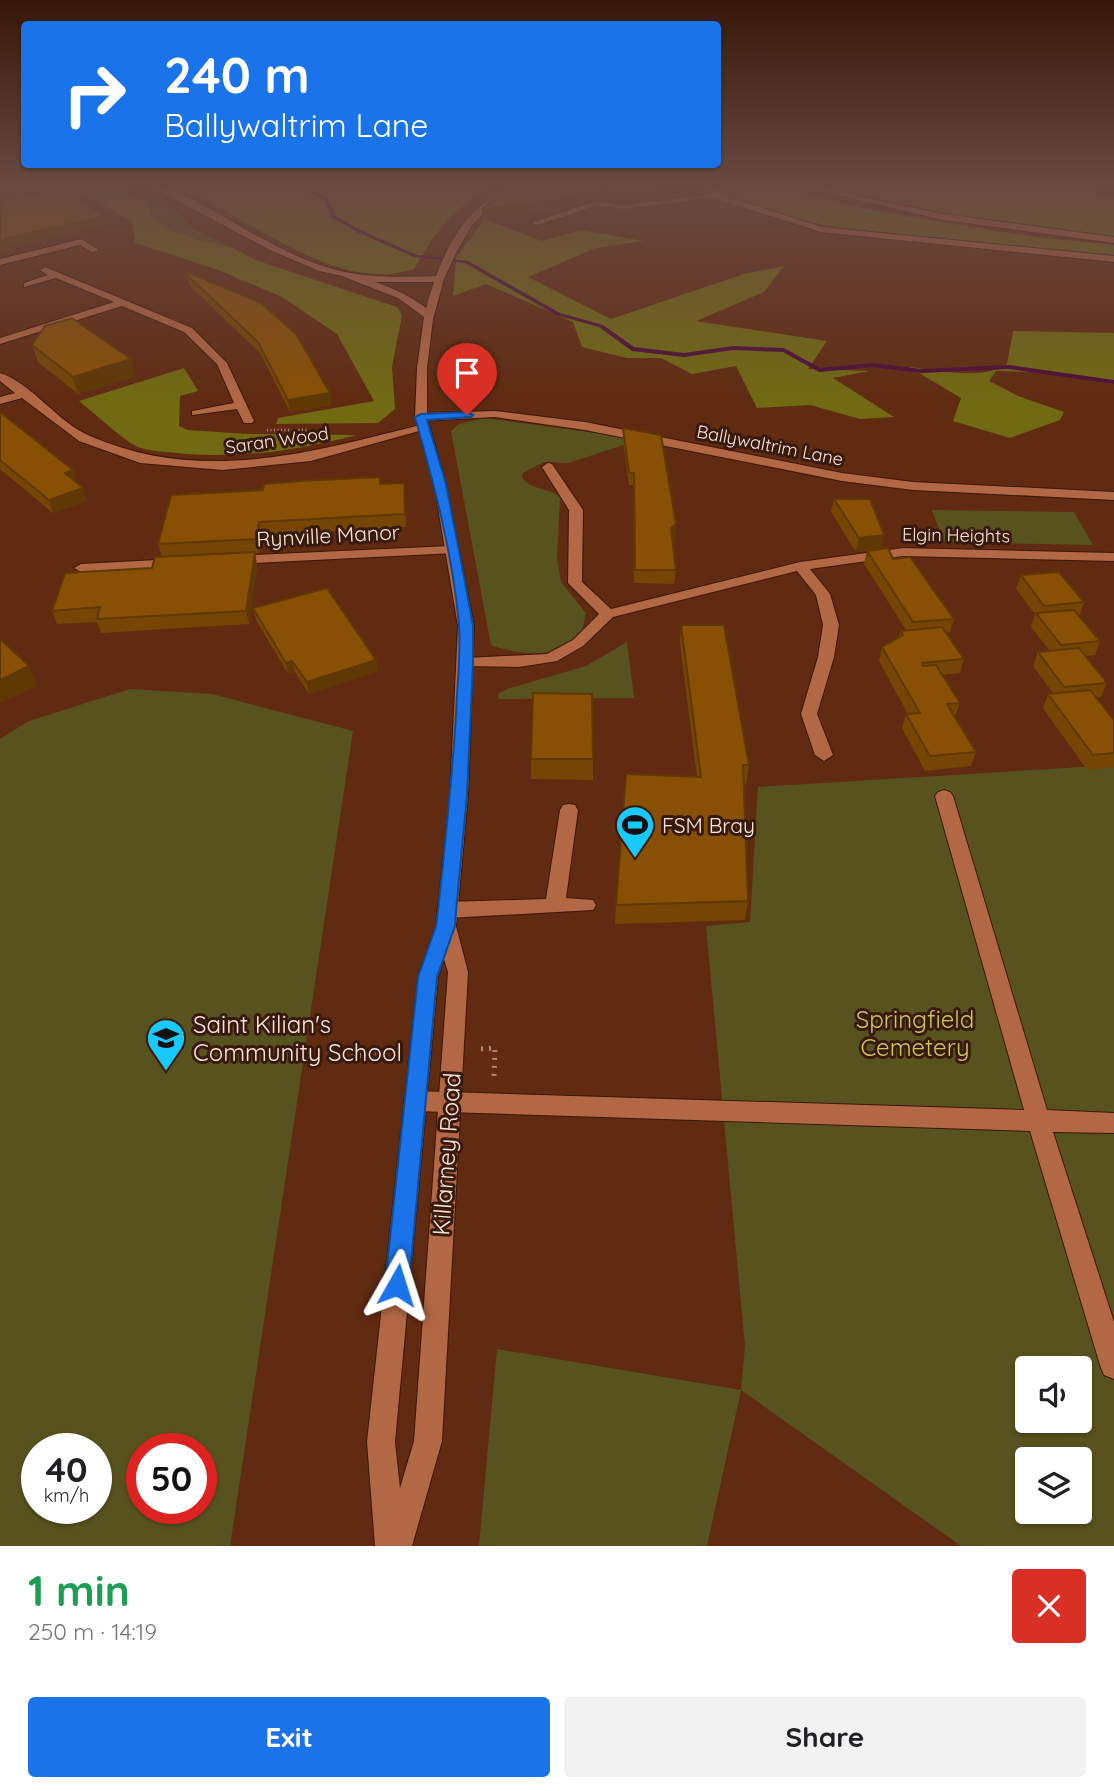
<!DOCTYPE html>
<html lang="en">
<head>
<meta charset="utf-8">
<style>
  body { margin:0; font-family:Quicksand,sans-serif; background:#f2f2f2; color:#202124; height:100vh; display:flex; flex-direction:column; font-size:26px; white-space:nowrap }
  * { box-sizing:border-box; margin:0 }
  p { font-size:23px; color:#757577 }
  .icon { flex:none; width:38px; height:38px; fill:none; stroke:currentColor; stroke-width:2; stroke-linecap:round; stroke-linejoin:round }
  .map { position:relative; height:1546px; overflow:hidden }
  .details { display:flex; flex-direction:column; background:#fff; flex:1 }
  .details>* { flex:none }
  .top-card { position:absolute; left:21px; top:21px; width:700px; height:147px; border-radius:7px; box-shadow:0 2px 5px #0004; background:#1a73e8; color:#fff; overflow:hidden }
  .buttons { position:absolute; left:1015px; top:1356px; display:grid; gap:14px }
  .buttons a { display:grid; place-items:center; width:77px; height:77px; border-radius:7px; background:#fff; box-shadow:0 2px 5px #0004; font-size:35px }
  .speed { position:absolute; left:21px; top:1433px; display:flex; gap:14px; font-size:35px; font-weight:700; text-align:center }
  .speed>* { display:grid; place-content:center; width:91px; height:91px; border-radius:50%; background:#fff; box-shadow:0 2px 5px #0004; line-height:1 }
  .speed small { font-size:18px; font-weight:400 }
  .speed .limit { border:10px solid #d22; background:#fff; color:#111 }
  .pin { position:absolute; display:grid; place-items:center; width:60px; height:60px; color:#fff; margin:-72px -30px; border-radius:50% 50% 50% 0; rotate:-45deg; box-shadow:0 0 7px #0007 }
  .pin .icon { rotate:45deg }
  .me { position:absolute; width:77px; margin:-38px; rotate:6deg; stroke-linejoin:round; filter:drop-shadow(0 0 5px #0008) }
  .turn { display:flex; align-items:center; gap:24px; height:147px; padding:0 28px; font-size:32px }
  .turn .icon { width:91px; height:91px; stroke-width:2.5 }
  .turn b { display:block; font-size:49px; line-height:60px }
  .round { display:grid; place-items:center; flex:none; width:74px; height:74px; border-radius:7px; background:#f2f2f2 }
  .head { display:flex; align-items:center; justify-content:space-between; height:119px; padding:0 28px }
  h1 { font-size:42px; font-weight:800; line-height:52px; color:#1e9e55 }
  .action { display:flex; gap:14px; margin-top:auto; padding:14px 28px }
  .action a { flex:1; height:80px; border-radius:7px; background:#1a73e8; color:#fff; font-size:28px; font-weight:800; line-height:80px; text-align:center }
  .action a+a { background:#f2f2f2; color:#202124 }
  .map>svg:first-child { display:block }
  .green { fill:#58531e; fill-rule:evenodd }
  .forest { fill:#716a12 }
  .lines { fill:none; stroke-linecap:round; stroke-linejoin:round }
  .stream { fill:#4c0e37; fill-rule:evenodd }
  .service-casing { stroke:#3c1705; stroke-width:2 }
  .minor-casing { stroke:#3c1705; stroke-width:2 }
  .tertiary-casing { stroke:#3c1705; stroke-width:2 }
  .secondary-casing { stroke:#3c1705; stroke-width:2 }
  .trunk-casing { stroke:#3c1705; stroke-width:3 }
  .path-far1 { stroke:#af8875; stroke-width:2.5; stroke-dasharray:1 2.5; stroke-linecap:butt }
  .path { stroke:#af8875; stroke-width:5; stroke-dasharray:2 6; stroke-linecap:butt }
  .service { fill:#b26745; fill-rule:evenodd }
  .minor { fill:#b26745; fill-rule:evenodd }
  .tertiary { fill:#b26745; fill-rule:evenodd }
  .secondary { fill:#b26745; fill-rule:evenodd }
  .trunk { fill:#ee9268; fill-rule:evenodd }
  .wall { fill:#754504 }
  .shaded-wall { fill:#5f3804 }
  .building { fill:#885005; stroke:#5f3804; stroke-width:2 }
  .route { fill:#1a73e8; stroke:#114b97; stroke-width:2 }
  .labels { text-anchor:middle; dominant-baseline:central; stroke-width:6; stroke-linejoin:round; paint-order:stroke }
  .far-street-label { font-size:18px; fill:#fee5da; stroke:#381a0c }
  .street-label { font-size:21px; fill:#fee5da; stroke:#381a0c }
  .poi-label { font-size:21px; fill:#fee5da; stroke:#381a0c; text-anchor:start }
  .near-park-label { font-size:24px; fill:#cfc658; stroke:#381a0c }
  .near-poi-label { font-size:24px; fill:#fee5da; stroke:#381a0c; text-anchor:start }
  .near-street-label { font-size:24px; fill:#fee5da; stroke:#381a0c }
</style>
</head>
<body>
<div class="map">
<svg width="1114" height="1546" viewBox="0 0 1114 1546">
  <rect width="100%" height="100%" fill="#602b11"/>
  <path class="green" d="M0 186H108L172 208 193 228 231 247 195 239 163 227 151 216 113 197 100 203 60 190 0 191Z
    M484 418 626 437 627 444 568 463 544 462 523 473 522 477C531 491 549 487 560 497L557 558 561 582 586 613C584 620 583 629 580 635 563 661 514 654 491 645L451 431 459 424Z
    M932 510 1074 512 1093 545 944 542Z
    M627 642 634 698 499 699 498 694 507 689 586 666Z
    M130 689 212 694 353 731 230 1546H0V739L29 721ZM37 1449H96V1508H37ZM201 1449V1508H142V1449Z
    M1114 765V1546H961L741 1390 707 1546H479L497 1349 741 1390 745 1346 706 926 750 922 758 787ZM1027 1368H1080V1421H1027ZM1027 1460H1080V1512H1027Z"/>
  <path class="forest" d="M172 186H494C451 209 439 228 414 269 333 296 244 211 172 186Z
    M711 186H777L861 208 909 217 1036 237 1114 245V256C1061 252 1007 247 954 242 870 234 787 225 711 186Z
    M821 186H1072L1114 198V236L947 214Z
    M113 197 134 198 148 202 151 216 163 227 195 239 231 247 258 261 397 307 402 315 392 367 395 409 378 423 276 424 278 418 374 401 337 334 282 297 216 269 135 243 132 222 100 203Z
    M484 219 542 241 580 230 644 241 596 248 528 277 611 319 744 274 784 266 764 292 696 321 827 341 808 369 869 371 833 378 894 417 860 419 810 405 757 408 736 366 692 374 661 358H627L582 347 573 322 486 284 453 296 456 258Z
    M1013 331 1114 333V384L1041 372 996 371 989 381 1018 396 1064 412 1060 420 1010 438 953 421 961 398 909 367C938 370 982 381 1007 364Z
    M184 368 198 391 180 396 179 426 188 430 249 434 357 435C300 450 245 458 186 454 171 452 153 452 138 447 124 441 93 412 79 401Z"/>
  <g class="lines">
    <path class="stream" d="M295 186H300L328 198 336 216 363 231 417 255 468 261 560 313 603 325 634 347 684 353 733 346 784 348 820 368 872 363 921 369 1009 365 1114 380V384L1009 369 921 373 872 367 819 372 783 352 733 350 684 357 632 351 599 327 556 315 465 263 414 257 359 233 332 218 324 200Z"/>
    <g class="service-casing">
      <path id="service" d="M719 193 722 197 624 209 596 206 538 225 531 223 596 201 624 205Z
        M944 790 950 792 953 796 1047 1110 1114 1113V1133L1053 1132 1114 1322V1379L1104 1375 1100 1365 1030 1131 415 1111 407 1108 404 1101 407 1094 415 1091 1024 1110 935 796 938 792Z
        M569 804 575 805 578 810 566 898 593 900 596 905 593 910 447 918 440 915 437 910 440 905 447 902 546 899 560 810 563 805Z"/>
    </g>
    <g class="minor-casing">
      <path id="minor" d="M701 186H710L729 197 822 227 1114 256V262L821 232 723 201Z
        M81 239 99 250 92 252 80 245 0 265V259Z
        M45 267 192 328 227 363 254 421 252 423H244L237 409 192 415V411L234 403 217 364 184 332 122 306 0 344V338L114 302 56 278 24 287V283L48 275 40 270Z
        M0 373C33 384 57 422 90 436 202 485 312 452 424 424L430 428 311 461 223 470 140 463 79 441 22 398 0 404V397L15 393 0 381Z
        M495 411 585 422 842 473 913 482 1114 492V500L913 490 842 481 585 430 495 417 421 421 415 417 421 413Z
        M548 463 552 464 583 510 582 582 611 609 800 562 903 548 1114 553V561L903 556 810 569 830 594 839 625 834 657 817 714 833 755 824 761 815 755 801 714 818 657 823 625 816 595 797 571 613 617 583 646 557 661 519 667 460 666 458 663 466 658 547 654 573 640 599 614 568 583 569 510 542 467Z
        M450 546 457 550 455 553 232 564 225 560 232 556Z
        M176 559 181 560V566L81 572 74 568 81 564Z"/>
    </g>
    <g class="tertiary-casing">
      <path id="tertiary" d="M150 186C176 184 228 220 252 233 276 246 300 259 326 267 364 279 400 277 439 276L444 279 439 282H370L319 271 270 250Z"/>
    </g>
    <g class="secondary-casing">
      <path id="secondary" d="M512 186H521L488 208 472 225 456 253 444 279 433 319 427 368V417L446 484 474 626 468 795 456 926 468 972 442 1441 412 1546H375L367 1442 418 977 436 926 450 795 458 626 434 484 415 417 417 368 424 317 398 298 344 277 349 274C377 282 403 290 426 308 436 272 452 227 484 203 493 197 503 191 512 186ZM444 959 448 972 414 1441 400 1488 395 1442 438 977Z
        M797 186H810L944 214 1114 237V243L944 220Z"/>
    </g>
    <g class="trunk-casing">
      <path id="trunk" d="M1101 186H1114V191L1102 188Z"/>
    </g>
    <path class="path-far1" d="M94 194 103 186
      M37 195 39 191 63 187 89 195 133 188
      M267 430H308"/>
    <path class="path" d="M481 1049 495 1048 494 1077
      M344 1059 374 1052H391"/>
    <use href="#service" class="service"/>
    <use href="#minor" class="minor"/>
    <use href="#tertiary" class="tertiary"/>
    <use href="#secondary" class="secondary"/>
    <use href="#trunk" class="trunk"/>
  </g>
  <path class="wall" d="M513 186 604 190V199H595L565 209 482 218V209Z
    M605 186H659L663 188V197L629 202 628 198Z
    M187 275 332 405 290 412 260 353 190 286Z
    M32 345 131 359 135 377 78 394 38 362Z
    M0 412 73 470 77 483 87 501 53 513 0 469Z
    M623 428 676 524 675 537 672 539 676 570 674 584 634 583 633 485H629L623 440Z
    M380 484 405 496 406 527 262 535 259 553H255L257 566 249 624 101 633 97 622 57 624 52 611 152 568 162 557 158 544Z
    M834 499 884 535 881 548 856 552 831 512Z
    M867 551 893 559 954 619 950 632 946 633 964 659 960 673 942 675 960 703 955 717 976 752 971 766 925 771 902 728 906 714H908L879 661 882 647 899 637 901 631 906 630 864 564Z
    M1021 575 1084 602 1079 616 1100 641 1095 655 1085 656 1107 683 1101 697H1096L1114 720V767L1087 770 1043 708 1048 694 1053 693 1033 666 1038 652 1050 651 1031 627 1035 614 1016 589Z
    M253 608 376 660 378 671 309 694 295 672 288 674 256 620Z
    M681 625 749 765 746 784H744L748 901 745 920 615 924 616 905 697 777 680 644Z
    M531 759H593V780L531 779Z"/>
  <path class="shaded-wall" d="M663 188V197L629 202V193Z
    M595 189V199L565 209 482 218V209Z
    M104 216 106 225 0 250V240Z
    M131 359 135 377 78 394 73 377Z
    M330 393 332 405 290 412 288 400Z
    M73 470 77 483 65 473Z
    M83 488 87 501 53 513 49 500Z
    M259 522 262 535 259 553 256 539Z
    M676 524 675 537 670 541 671 528Z
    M884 535 881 548 856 552 859 538Z
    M255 552 257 566 249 624 246 611Z
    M376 660 378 671 309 694 307 682Z
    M292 661 295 672 288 674 286 663Z
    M29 666 37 686 0 703V680Z"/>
  <path class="building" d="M513 186H598L604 190 595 189 565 199 482 209Z
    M623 186H659L663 188 629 193 628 188Z
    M63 189 104 216 0 240V200Z
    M189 273 261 303 296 334 330 393 288 400 258 342 187 275Z
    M72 318 131 359 73 377 32 345 45 326Z
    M0 412 73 470 65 473 83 488 49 500 0 460Z
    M623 428 661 435 676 524 671 528 676 570H635L634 473H629Z
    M380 477V484L404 483 405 514 259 522 256 539 158 544 171 495 263 490 264 484 300 481Z
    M834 499H870L884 535 859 538Z
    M888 548 893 559 910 557 954 619 913 622 867 551Z
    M255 552 246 611 97 619 100 607 52 611 65 573 152 568 155 557Z
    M1059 572 1084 602 1044 606 1021 575Z
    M327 588 376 660 307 682 292 661 286 663 253 608Z
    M1074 610 1100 641 1061 645 1036 613Z
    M681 625H724L749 765H743L748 901 616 905 626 774 701 777Z
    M942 627 964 659 922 663 923 666 936 665 960 703 947 704 976 752 930 756 906 714 920 713 882 647 903 635 901 631Z
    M0 639 29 666 0 680Z
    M1079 648 1107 683 1064 687 1038 652Z
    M1090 690 1114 720V753L1093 755 1048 694Z
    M533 693 592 694 593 759H531Z"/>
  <linearGradient id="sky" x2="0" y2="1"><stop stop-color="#351809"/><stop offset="0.46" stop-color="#694a43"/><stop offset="1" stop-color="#694a43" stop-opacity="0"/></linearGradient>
  <rect width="1114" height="402" fill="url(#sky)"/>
  <path class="route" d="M467 412 473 415 471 417 427 420 446 484 465 582 473 626V663L467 795 456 911 455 926 437 977 409 1285 405 1293 397 1297 389 1293 385 1285 418 977 436 926 438 911C445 845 452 780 456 715 457 685 461 654 459 625 453 555 434 484 415 417L421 414Z"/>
  <defs>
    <g id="stadium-pin" transform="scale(2.0125)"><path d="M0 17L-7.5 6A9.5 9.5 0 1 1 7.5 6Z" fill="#18cafc" stroke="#381a0c"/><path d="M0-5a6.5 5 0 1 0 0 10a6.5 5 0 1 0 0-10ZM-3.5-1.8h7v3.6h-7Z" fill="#111"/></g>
    <g id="school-pin" transform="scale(2.0125)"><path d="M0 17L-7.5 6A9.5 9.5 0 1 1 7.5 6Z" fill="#18cafc" stroke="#381a0c"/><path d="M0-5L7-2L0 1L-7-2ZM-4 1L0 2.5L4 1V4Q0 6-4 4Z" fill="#111"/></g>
  </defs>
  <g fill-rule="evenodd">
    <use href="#stadium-pin" x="635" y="825"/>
    <use href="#school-pin" x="166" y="1038"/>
  </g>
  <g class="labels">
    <g class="far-street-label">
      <text transform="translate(277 440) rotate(-8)">Saran Wood</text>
      <text transform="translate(770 445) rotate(11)">Ballywaltrim Lane</text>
      <text transform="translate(956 535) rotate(1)">Elgin Heights</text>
    </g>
    <g class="street-label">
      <text transform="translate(328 535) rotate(-3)">Rynville Manor</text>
    </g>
    <g class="poi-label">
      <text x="662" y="825">FSM Bray</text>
    </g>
    <g class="near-park-label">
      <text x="915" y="1019">Springfield<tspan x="915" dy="28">Cemetery</tspan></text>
    </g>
    <g class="near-poi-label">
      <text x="193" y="1024">Saint Kilian's<tspan x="193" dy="28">Community School</tspan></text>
    </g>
    <g class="near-street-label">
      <text transform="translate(446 1154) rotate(-86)">Killarney Road</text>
    </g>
  </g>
</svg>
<div class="buttons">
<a><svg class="icon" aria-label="sound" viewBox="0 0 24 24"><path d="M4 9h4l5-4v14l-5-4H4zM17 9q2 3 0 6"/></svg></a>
<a><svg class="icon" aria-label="layers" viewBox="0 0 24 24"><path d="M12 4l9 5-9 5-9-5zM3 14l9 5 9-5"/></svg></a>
</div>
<div class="speed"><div>40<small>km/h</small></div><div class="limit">50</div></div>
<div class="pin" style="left:467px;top:415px;background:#d93025"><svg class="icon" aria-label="arrive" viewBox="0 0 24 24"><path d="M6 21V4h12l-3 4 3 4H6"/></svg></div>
<svg class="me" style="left:397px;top:1285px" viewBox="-20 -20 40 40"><path d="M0-17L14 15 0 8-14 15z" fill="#1a73e8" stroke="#fff" stroke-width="4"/></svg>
<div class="top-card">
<div class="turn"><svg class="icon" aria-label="right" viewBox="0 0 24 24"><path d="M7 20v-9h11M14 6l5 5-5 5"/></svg><div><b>240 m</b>Ballywaltrim Lane</div></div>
</div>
</div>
<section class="details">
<div class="head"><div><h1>1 min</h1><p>250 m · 14:19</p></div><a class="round" style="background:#d93025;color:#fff"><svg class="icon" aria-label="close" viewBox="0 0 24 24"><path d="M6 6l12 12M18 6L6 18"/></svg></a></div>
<div class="action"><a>Exit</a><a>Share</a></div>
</section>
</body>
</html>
